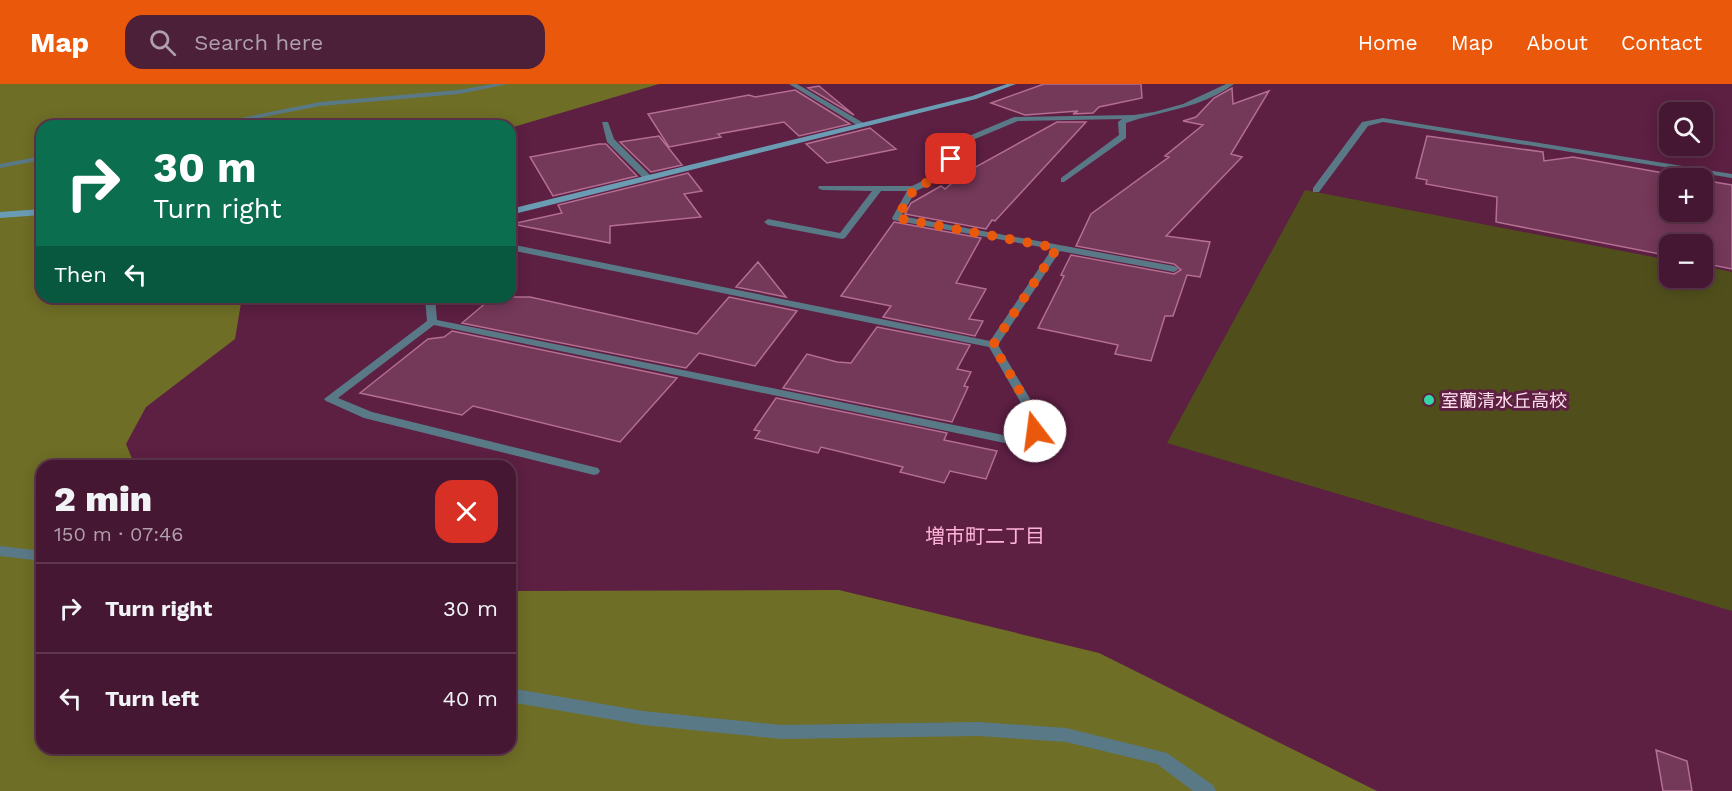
<!DOCTYPE html>
<html lang="en">
<head>
<meta charset="utf-8">
<style>
  body { margin:0; font-family:"Work Sans","Noto Sans JP",sans-serif; background:#4d203a; color:#f1f3f6; height:100vh; display:flex; flex-direction:column; font-size:22px; white-space:nowrap }
  * { box-sizing:border-box; margin:0 }
  p { font-size:20px; color:#b09fac }
  .icon { flex:none; width:33px; height:33px; fill:none; stroke:currentColor; stroke-width:2; stroke-linecap:round; stroke-linejoin:round }
  .map { position:relative; flex:1; overflow:hidden }
  .details { position:absolute; left:36px; top:376px; width:480px; height:294px; display:flex; flex-direction:column; background:#461732; border-radius:18px; box-shadow:0 3px 15px #0003,0 0 0 2px #5e364d }
  .details>* { flex:none }
  .hud { position:absolute; left:36px; top:36px; width:480px; height:183px; border-radius:18px; box-shadow:0 3px 15px #0003,0 0 0 2px #5e364d; background:#0b6e4f; color:#fff; overflow:hidden }
  .fabs { position:absolute; left:1659px; top:18px; display:grid; gap:12px }
  .fabs a { display:grid; place-items:center; width:54px; height:54px; border-radius:12px; background:#461732; box-shadow:0 3px 15px #0003,0 0 0 2px #5e364d; font-size:30px }
  .pin { position:absolute; display:grid; place-items:center; width:51px; height:51px; color:#fff; margin:-26px; border-radius:12px; box-shadow:0 3px 9px #0006 }
  .me { position:absolute; width:66px; margin:-33px; rotate:345deg; stroke-linejoin:round; filter:drop-shadow(0 0 4px #0008) }
  .turn { display:flex; align-items:center; gap:21px; height:126px; padding:0 18px; font-size:27px }
  .turn .icon { width:78px; height:78px; stroke-width:2.5 }
  .turn b { display:block; font-size:42px; line-height:51px }
  .then { display:flex; align-items:center; height:57px; padding:0 18px; background:#0003; gap:12px; font-size:22px }
  .round { display:grid; place-items:center; flex:none; width:63px; height:63px; border-radius:18px; background:#4d203a }
  .head { display:flex; align-items:center; justify-content:space-between; height:102px; padding:0 18px }
  h1 { font-size:36px; font-weight:800; line-height:45px }
  ul { padding:0; list-style:none }
  li { display:flex; align-items:center; gap:18px; height:90px; padding:0 18px; border-top:2px solid #5e364d }
  li div { flex:1 }
  li b { display:block; font-size:22px }
  li em { font-style:normal }
  header { display:flex; align-items:center; gap:36px; box-sizing:border-box; height:84px; padding:0 30px; background:#ea580c; color:#fff }
  header strong { font-size:28px }
  nav { display:flex; gap:33px; margin-inline-start:auto; font-size:21px }
  .search { width:420px; height:54px; background:#4d203a; display:flex; align-items:center; gap:15px; box-sizing:border-box; padding:0 21px; border-radius:18px; color:#b09fac; font-size:22px }
  .map>svg:first-child { display:block }
  .green { fill:#504f1c }
  .forest { fill:#6f6e26 }
  .building { fill:#743858; stroke:#b46e92; stroke-width:1.5 }
  .lines { fill:none; stroke-linecap:round; stroke-linejoin:round }
  .lane { fill:#5a7987; fill-rule:evenodd }
  .street { fill:#5a7987; fill-rule:evenodd }
  .secondary { fill:#6a9cb3; fill-rule:evenodd }
  .route { stroke:#ea580c; stroke-width:10; stroke-dasharray:0 18 }
  .poi-dot { fill:#36d4a7; stroke:#5d1f42; stroke-width:2 }
  .labels { text-anchor:middle; dominant-baseline:central; stroke-width:6; stroke-linejoin:round; paint-order:stroke }
  .poi-label { font-size:18px; fill:#fdddeb; stroke:#5d1f42; text-anchor:start }
  .neighbourhood-label { font-size:20px; fill:#feb2d7; stroke:#5d1f42 }
</style>
</head>
<body>
<header>
<strong>Map</strong>
<div class="search"><svg class="icon" aria-label="search" viewBox="0 0 24 24"><circle cx="10" cy="10" r="6"/><path d="M15 15l6 6"/></svg>Search here</div>
<nav><a>Home</a><a>Map</a><a>About</a><a>Contact</a></nav>
</header>
<div class="map">
<svg width="1732" height="707" viewBox="0 0 1732 707">
  <rect width="100%" height="100%" fill="#5d1f42"/>
  <path class="green" d="M1305 106 1669 176 1670 194H1702L1703 182 1732 188V527L1167 359Z"/>
  <path class="forest" d="M0 0H659L510 44 42 42V213H242L235 255 146 323 126 360 135 382H42V664H510V507L839 506 1099 569 1377 707H0Z"/>
  <path class="building" d="M1044 0H1141L1142 14 1099 23 1093 29 1073 30 1078 27 1025 31 991 19Z
    M819 2 854 31 808 4Z
    M1232 4 1233 20 1269 7 1231 70 1242 73 1166 152 1210 158 1200 193 1187 191 1173 232H1165L1151 277 1115 270 1118 261 1038 244 1064 192 1061 191 1071 171 1174 190 1181 186 1174 180 1076 162 1091 130 1169 73 1165 72 1203 41 1183 37 1196 33 1214 14Z
    M795 6 850 40 799 52 784 38 718 50 721 53 669 63 648 30 749 11 755 13Z
    M1057 38H1086L995 137 992 136 986 145 905 130 911 119 941 102 945 105 961 91Z
    M870 44 896 65 827 79 806 60Z
    M659 52 682 81 651 88 620 58Z
    M1427 52 1543 68 1544 77 1573 73 1692 94H1670V128H1702V96L1732 101V185L1702 179V160H1670V172L1496 138 1497 113 1426 100 1427 96 1416 94Z
    M599 60H606L637 92 553 112 530 73Z
    M688 89 702 107 684 110 701 133 610 142V159L512 140 562 129 558 121Z
    M894 138 981 154 956 199 986 205 969 235 983 237 975 252 883 233 891 222 841 212Z
    M758 178 786 213 736 203Z
    M493 213H530L697 250 729 213 797 227 755 282 699 269 686 284 462 239Z
    M877 243 970 261 957 285 971 288 964 302 968 303 952 338 783 304 807 270 837 278 851 279Z
    M452 247 677 294 620 358 473 322 462 331 360 309 428 255 444 253Z
    M776 314 947 349 944 356 997 367 986 395 950 387 944 399 900 388 903 383 821 363 818 369 755 354 760 347 754 346Z
    M1656 666 1687 677 1692 707H1663Z"/>
  <g class="lines">
    <path class="lane" d="M1383 34 1732 90V94L1383 38 1368 42 1319 108H1313V104L1362 38Z"/>
    <path class="street" d="M493 0H508L459 10 320 22 217 42H201L320 18 459 6Z
      M789 0H797L867 41 860 43Z
      M1226 0H1234C1200 25 1163 26 1126 39V54L1064 98H1061V94L1119 51 1118 38 1122 35 1018 37 963 60 945 93 916 107 901 132 1174 182 1179 185 1174 188 1060 167 998 261 1041 333 1040 361 1038 364 1034 365 434 241 338 314 372 328 598 384 600 387 598 390 594 391 364 334 326 317 324 315 427 237 425 213H435L437 236 1028 356 1029 333 989 263 510 166V160L990 257 1052 165 893 136 892 134 907 107H881L845 154 842 155 768 141 764 138 768 135 840 149 872 107 822 106 818 104 819 102H912L939 89 957 57 1014 33 1134 31 1154 28 1183 20Z
      M602 38H608L614 55 651 92V96H645L607 58Z
      M42 72V76L0 84V80Z
      M0 462 42 467V477L0 472Z
      M510 604 643 627 782 641 979 638 1066 644 1167 669 1213 701 1216 707H1193L1157 680 1066 658 979 652 782 655 643 641 510 618Z"/>
    <path class="secondary" d="M1007 0H1016L976 15 510 131V125L972 12Z
      M42 125V131L0 134V128Z"/>
  </g>
  <g class="lines">
    <path class="route" d="M951 75 942 91 914 105 897 134 1057 164 993 261 1035 333V347"/>
  </g>
  <circle class="poi-dot" cx="1429" cy="316" r="6"/>
  <g class="labels">
    <g class="poi-label">
      <text x="1441" y="316">室蘭清水丘高校</text>
    </g>
    <g class="neighbourhood-label">
      <text x="985" y="452">増市町二丁目</text>
    </g>
  </g>
</svg>
<div class="fabs">
<a><svg class="icon" aria-label="search" viewBox="0 0 24 24"><circle cx="10" cy="10" r="6"/><path d="M15 15l6 6"/></svg></a>
<a>+</a>
<a>−</a>
</div>
<div class="pin" style="left:951px;top:75px;background:#d93025"><svg class="icon" aria-label="arrive" viewBox="0 0 24 24"><path d="M6 21V4h12l-3 4 3 4H6"/></svg></div>
<svg class="me" style="left:1035px;top:347px" viewBox="-20 -20 40 40"><circle r="19" fill="#fff"/><path d="M0-13L10 11 0 6-10 11z" fill="#ea580c"/></svg>
<div class="hud">
<div class="turn"><svg class="icon" aria-label="right" viewBox="0 0 24 24"><path d="M7 20v-9h11M14 6l5 5-5 5"/></svg><div><b>30 m</b>Turn right</div></div>
<div class="then">Then<svg class="icon" aria-label="left" viewBox="0 0 24 24"><path d="M17 20v-9H6M10 6l-5 5 5 5"/></svg></div>
</div>
<section class="details">
<div class="head"><div><h1>2 min</h1><p>150 m · 07:46</p></div><a class="round" style="background:#d93025;color:#fff"><svg class="icon" aria-label="close" viewBox="0 0 24 24"><path d="M6 6l12 12M18 6L6 18"/></svg></a></div>
<ul>
<li><svg class="icon" aria-label="right" viewBox="0 0 24 24"><path d="M7 20v-9h11M14 6l5 5-5 5"/></svg><div><b>Turn right</b></div><em>30 m</em></li>
<li><svg class="icon" aria-label="left" viewBox="0 0 24 24"><path d="M17 20v-9H6M10 6l-5 5 5 5"/></svg><div><b>Turn left</b></div><em>40 m</em></li>
</ul>
</section>
</div>
</body>
</html>
